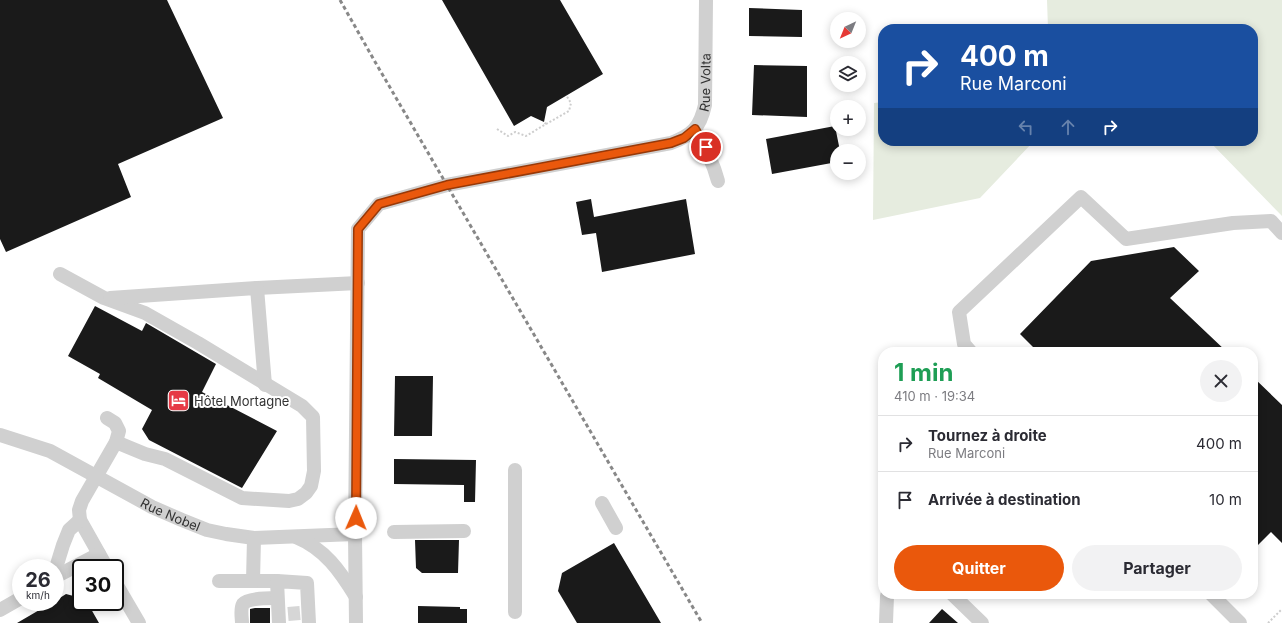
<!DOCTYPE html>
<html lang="fr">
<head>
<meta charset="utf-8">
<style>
  body { margin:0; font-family:Inter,sans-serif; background:#f2f2f3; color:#2b2b33; height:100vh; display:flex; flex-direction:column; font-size:15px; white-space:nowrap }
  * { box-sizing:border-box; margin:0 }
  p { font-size:13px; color:#7c7c81 }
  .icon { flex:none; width:22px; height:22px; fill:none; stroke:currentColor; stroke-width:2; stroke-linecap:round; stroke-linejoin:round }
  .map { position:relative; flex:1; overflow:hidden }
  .sheet { position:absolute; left:878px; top:347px; width:380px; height:252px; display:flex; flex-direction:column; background:#fff; border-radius:16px; box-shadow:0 2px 10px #0003 }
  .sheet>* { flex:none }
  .hud { position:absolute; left:878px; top:24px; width:380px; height:122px; border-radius:16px; box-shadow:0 2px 10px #0003; background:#1a4fa0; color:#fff; overflow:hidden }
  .needle { width:26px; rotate:223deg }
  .tools { position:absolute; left:830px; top:12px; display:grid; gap:8px }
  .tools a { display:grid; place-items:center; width:36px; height:36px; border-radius:50%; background:#fff; box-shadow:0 2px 10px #0003; font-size:20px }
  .speed { position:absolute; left:12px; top:559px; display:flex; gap:8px; font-size:20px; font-weight:700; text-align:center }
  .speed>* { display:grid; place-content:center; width:52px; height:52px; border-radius:50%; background:#fff; box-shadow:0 2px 10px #0003; line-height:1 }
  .speed small { font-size:10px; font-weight:400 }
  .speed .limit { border:2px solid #111; border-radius:6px; background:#fff; color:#111 }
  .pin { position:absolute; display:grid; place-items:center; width:34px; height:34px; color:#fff; margin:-17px; border:2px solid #fff; border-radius:50%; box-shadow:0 1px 4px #0007 }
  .me { position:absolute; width:44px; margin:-22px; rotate:1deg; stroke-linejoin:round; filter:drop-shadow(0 0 3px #0008) }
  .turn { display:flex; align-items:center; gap:14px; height:84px; padding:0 16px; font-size:18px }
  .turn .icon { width:52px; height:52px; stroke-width:2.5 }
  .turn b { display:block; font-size:28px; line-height:34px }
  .lanes { display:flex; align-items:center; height:38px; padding:0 16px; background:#0003; justify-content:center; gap:20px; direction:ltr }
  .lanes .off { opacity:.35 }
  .round { display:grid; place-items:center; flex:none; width:42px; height:42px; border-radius:21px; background:#f2f2f3 }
  .summary { display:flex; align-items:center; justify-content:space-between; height:68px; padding:0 16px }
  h1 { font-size:24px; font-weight:700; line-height:30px; color:#1e9e55 }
  .button { display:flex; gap:8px; margin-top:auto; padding:8px 16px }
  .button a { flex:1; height:46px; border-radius:24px; background:#ea580c; color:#fff; font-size:16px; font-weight:700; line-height:46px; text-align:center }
  .button a+a { background:#f2f2f3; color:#2b2b33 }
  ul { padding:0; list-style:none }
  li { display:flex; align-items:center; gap:12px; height:56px; padding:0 16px; border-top:1px solid #e1e1e2 }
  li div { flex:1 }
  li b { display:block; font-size:15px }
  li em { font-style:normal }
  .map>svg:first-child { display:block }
  .green { fill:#e6ecdf }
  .building { fill:#1a1a1a }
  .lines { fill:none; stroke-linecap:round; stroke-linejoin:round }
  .minor-tunnel { stroke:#d6d6d6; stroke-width:14; stroke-dasharray:14 7; stroke-linecap:butt }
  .path { stroke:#cdcdcd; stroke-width:2; stroke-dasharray:2 2; stroke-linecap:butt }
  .minor { stroke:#d0d0d0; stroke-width:14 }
  .rail { stroke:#888; stroke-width:3; stroke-dasharray:4 3; stroke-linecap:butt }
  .route-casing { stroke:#983908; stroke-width:10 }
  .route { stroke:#ea580c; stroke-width:7 }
  .labels { text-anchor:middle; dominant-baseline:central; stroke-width:4; stroke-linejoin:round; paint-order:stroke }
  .street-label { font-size:13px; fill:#333; stroke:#fff }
  .poi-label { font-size:13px; fill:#333; stroke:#fff; text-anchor:start }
</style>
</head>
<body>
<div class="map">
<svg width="1282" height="623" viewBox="0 0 1282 623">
  <rect width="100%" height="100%" fill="#fff"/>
  <path class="green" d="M 1047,0 L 1282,0 L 1282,216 L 1209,141 L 1253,141 L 1253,29 L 1048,29 Z
    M 883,102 L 883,141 L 1034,141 L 980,198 L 873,220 L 874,103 Z"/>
  <path class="building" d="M 0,0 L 167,0 L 223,118 L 118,164 L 131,197 L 6,252 L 0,239 Z
    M 442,0 L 560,0 L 603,74 L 547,107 L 544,122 L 531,116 L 514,126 Z
    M 749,8 L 802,10 L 802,37 L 749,36 Z
    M 754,65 L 807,66 L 807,117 L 752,115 Z
    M 835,126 L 840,151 L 837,151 L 837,162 L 772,174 L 766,139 Z
    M 591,199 L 594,217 L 686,199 L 695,254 L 602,272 L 596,233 L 582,235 L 576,202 Z
    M 1174,247 L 1199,271 L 1170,298 L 1227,352 L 1038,352 L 1020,334 L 1091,261 Z
    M 95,306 L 142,331 L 146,323 L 216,364 L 202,392 L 277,431 L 242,488 L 149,440 L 142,429 L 152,410 L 98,378 L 100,374 L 68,356 Z
    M 395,376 L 433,376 L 432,436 L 394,436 Z
    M 1253,377 L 1282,405 L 1282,543 L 1271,532 L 1253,550 Z
    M 394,459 L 476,460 L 475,502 L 464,502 L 464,485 L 394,484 Z
    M 415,540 L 459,540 L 458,573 L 422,573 L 416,568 Z
    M 614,543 L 661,623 L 577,623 L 558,591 L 562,573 Z
    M 66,594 L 81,598 L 81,602 L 87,602 L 99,623 L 17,623 L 53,602 L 55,602 L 55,601 Z
    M 418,606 L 460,607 L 460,609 L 467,609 L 467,623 L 418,623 Z
    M 255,608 L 270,608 L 270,623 L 250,623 L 250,609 Z
    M 942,609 L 958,623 L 929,623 Z"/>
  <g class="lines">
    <path class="minor-tunnel" d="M 288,614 L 300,613"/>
    <path class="path" d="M 546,124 L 569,111 L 571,103 L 566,95
      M 497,129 L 508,136 L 515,132 L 526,136 L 546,124 L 544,122
      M 1268,623 L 1282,609"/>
    <g class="minor">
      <path d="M 695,129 C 705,146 713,162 718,181"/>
      <path d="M 60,274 L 104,298 L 145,313 L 198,343 L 302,406 L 313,417 L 314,471 L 311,486 L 306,493 L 298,499 L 289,501 L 242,498 L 165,459 L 145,454 L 128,447 L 116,442"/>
      <path d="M 257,288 L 358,283"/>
      <path d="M 110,298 L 257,288 L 265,385"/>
      <path d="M 971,352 L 964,344 L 959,312 L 1081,197 L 1126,239 L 1233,223 L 1271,221 L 1282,233"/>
      <path id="s1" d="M 0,435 L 50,451 L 152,507 L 182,520 L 207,530 L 226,534 L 254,538 L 355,534"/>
      <path d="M 515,470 L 515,612"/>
      <path d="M 602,503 L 616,528"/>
      <path d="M 394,532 L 464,531"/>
      <path d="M 296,537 C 325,549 340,571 356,597"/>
      <path d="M 107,568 L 80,520 L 79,510 L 82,501 L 116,442 L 119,431 L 115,423 L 107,418"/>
      <path d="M 55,571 L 63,545 L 69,530 L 80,520"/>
      <path d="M 55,577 L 99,554"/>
      <path d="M 219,581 L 277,581"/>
      <path d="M 253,581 L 254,538"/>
      <path d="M 115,582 L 139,623"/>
      <path d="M 952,594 L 982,623"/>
      <path d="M 1211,594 L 1240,623"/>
      <path d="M 0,610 L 21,598"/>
      <path d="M 242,623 C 242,618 240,609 243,604 C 248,598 270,598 277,598"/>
      <path d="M 279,623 L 277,581 L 307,583 L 309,623"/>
      <path id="s2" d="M 356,623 L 355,534 L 358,229 L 379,204 L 447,185 L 671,143 C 692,135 700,128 705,105 L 706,0"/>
      <path d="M 886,623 L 887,596 L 889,594"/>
    </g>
    <path class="rail" d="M 340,0 L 374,60 L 702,623"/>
  </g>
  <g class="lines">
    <defs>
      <path id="route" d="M 356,518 L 358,229 L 379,204 L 447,185 L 671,143 L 684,138 L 695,129 L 706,147"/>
    </defs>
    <use href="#route" class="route-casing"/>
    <use href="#route" class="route"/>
  </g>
  <defs>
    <symbol id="hotel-square" viewBox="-11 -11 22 22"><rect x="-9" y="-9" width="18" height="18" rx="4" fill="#e63946" stroke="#fff"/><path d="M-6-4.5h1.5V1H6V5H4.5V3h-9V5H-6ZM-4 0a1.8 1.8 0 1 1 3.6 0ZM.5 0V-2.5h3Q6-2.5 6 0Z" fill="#fff"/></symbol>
  </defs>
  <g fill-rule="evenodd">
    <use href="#hotel-square" x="166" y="388" width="25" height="25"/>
  </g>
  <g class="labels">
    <g class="street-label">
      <text stroke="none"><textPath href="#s2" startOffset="802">Rue Volta</textPath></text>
      <text stroke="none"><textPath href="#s1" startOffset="189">Rue Nobel</textPath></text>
    </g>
    <g class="poi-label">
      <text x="194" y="401">Hôtel Mortagne</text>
    </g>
  </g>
</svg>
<div class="tools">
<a><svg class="needle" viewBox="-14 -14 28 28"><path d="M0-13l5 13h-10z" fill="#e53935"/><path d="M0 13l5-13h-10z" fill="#7c7c81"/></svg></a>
<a><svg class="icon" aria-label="layers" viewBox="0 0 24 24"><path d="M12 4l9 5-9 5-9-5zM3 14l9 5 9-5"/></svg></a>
<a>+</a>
<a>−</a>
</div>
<div class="speed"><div>26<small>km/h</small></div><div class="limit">30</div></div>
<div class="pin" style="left:706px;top:147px;background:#d93025"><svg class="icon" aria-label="arrive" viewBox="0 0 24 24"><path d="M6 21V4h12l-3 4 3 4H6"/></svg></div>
<svg class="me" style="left:356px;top:518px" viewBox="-20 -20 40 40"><circle r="19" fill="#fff"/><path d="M0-13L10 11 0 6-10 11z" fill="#ea580c"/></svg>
<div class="hud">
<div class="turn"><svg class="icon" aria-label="right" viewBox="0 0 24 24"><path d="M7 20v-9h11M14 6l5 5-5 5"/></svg><div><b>400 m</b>Rue Marconi</div></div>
<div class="lanes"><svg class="icon off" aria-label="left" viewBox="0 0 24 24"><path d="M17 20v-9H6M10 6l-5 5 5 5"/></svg><svg class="icon off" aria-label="ahead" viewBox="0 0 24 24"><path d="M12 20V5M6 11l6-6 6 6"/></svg><svg class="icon" aria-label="right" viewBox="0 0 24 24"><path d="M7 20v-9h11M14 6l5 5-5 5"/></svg></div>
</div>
<section class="sheet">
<div class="summary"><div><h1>1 min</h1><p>410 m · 19:34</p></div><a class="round"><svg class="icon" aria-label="close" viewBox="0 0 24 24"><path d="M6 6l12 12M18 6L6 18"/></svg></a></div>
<ul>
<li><svg class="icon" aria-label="right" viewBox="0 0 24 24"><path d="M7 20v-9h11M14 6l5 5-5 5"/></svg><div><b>Tournez à droite</b><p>Rue Marconi</p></div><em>400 m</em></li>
<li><svg class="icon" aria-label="arrive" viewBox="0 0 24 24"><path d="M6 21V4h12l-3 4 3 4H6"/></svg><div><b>Arrivée à destination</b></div><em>10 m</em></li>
</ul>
<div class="button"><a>Quitter</a><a>Partager</a></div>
</section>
</div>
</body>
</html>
